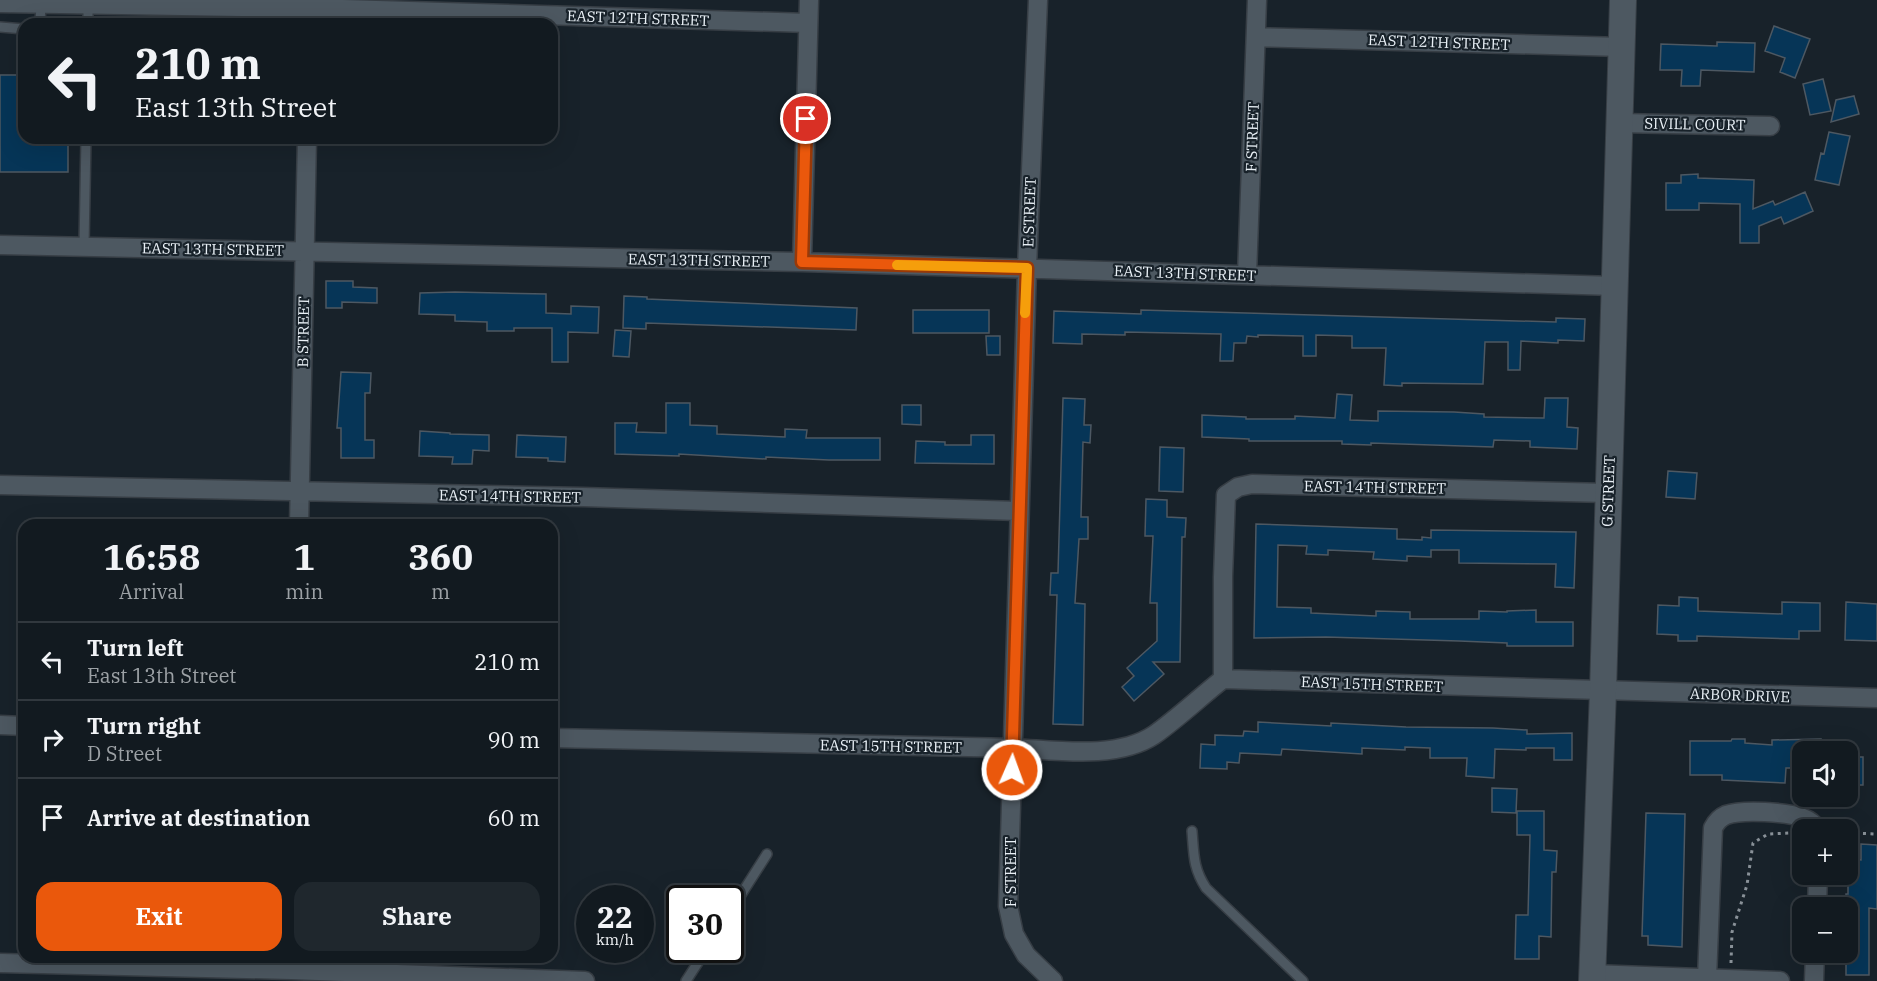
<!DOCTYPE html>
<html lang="en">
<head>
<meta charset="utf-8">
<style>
  body { margin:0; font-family:"IBM Plex Serif",serif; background:#1f272d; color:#f1f3f6; height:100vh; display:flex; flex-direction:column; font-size:22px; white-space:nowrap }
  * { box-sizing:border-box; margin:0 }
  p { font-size:20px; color:#9ca1a5 }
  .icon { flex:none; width:33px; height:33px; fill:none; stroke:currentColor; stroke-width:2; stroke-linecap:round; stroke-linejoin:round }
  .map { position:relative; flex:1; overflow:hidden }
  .sheet { position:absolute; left:18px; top:519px; width:540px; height:444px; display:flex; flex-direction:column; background:#121a20; border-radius:18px; box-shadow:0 6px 24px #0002,0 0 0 2px #31383e }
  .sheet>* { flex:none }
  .hud { position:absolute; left:18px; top:18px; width:540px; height:126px; border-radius:18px; box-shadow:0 6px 24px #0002,0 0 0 2px #31383e; background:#121a20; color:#f1f3f6; overflow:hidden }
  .fabs { position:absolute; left:1792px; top:741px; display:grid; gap:12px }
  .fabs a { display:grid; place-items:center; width:66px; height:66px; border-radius:12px; background:#121a20; box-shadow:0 6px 24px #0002,0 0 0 2px #31383e; font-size:30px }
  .speed { position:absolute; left:576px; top:885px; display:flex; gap:12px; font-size:30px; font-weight:700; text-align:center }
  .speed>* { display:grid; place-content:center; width:78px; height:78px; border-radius:50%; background:#121a20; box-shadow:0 6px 24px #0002,0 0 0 2px #31383e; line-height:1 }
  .speed small { font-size:15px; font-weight:400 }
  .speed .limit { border:3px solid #111; border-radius:9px; background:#fff; color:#111 }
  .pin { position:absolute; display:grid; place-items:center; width:51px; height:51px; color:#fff; margin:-26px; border:3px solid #fff; border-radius:50%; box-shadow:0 2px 6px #0007 }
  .me { position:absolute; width:66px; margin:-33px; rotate:2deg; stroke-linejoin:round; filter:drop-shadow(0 0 4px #0008) }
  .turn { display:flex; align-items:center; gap:21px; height:126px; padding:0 18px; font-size:27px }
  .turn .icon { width:78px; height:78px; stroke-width:2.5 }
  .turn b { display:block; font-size:42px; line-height:51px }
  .eta { display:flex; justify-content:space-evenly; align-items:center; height:102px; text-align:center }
  .eta b { font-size:36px; font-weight:700; line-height:42px }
  .cta { display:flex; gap:12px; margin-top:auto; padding:12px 18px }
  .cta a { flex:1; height:69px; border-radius:18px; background:#ea580c; color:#fff; font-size:24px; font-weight:700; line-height:69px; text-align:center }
  .cta a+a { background:#1f272d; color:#f1f3f6 }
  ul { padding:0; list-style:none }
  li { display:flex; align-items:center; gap:18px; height:78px; padding:0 18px; border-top:2px solid #31383e }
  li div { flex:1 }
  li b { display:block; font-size:22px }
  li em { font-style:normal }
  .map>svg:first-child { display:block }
  .building { fill:#063557; stroke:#4d5862; stroke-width:1.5 }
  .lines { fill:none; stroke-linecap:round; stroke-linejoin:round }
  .service-casing { stroke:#373e45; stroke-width:12 }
  .minor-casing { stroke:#373e45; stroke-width:21 }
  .secondary-casing { stroke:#373e45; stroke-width:28 }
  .path { stroke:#899198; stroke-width:3; stroke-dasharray:3 4.5; stroke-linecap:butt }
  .service { stroke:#4d5861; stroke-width:9 }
  .minor { stroke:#4d5861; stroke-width:18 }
  .secondary { stroke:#4d5861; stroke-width:26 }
  .route-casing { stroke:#983908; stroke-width:15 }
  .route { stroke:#ea580c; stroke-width:10 }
  .slow { stroke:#f59e0b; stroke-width:10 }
  .labels { text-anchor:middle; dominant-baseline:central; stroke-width:4.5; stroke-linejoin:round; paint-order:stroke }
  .street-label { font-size:15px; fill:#eaf1f7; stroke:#18222a }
</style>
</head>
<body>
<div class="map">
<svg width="1877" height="981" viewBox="0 0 1877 981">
  <rect width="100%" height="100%" fill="#18222a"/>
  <path class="building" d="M 1774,26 L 1810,39 L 1795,78 L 1780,72 L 1785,58 L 1765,51 Z
    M 1717,42 L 1755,43 L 1754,72 L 1701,70 L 1700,86 L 1681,86 L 1682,70 L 1660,70 L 1661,44 L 1717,46 Z
    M 0,75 L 24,75 L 24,138 L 68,138 L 68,172 L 0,172 Z
    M 1823,79 L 1831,111 L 1810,115 L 1803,84 Z
    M 1854,96 L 1859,114 L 1831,122 L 1836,100 Z
    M 1829,132 L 1850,136 L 1839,185 L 1815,180 L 1821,153 L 1824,154 Z
    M 1698,174 L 1698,178 L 1754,180 L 1753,209 L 1773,201 L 1775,205 L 1805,192 L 1813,211 L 1784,224 L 1781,217 L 1759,226 L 1759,243 L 1740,243 L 1740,204 L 1699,203 L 1699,210 L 1666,210 L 1666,183 L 1681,183 L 1681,175 Z
    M 326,281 L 353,281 L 353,287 L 377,288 L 377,303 L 342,302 L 342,308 L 326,308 Z
    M 455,292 L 546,294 L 546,313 L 571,314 L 571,306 L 599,307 L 598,333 L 568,332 L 568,362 L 552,362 L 552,328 L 514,328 L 514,331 L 487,331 L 487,322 L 455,321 L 455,315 L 419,314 L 420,293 Z
    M 624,296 L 647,297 L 647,299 L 857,308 L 856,330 L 646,323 L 646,329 L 623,328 Z
    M 913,310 L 989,310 L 989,333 L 913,333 Z
    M 1141,310 L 1556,322 L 1556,318 L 1585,319 L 1584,341 L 1558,340 L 1558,343 L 1521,341 L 1520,370 L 1508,370 L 1508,342 L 1485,342 L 1483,384 L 1402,383 L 1402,386 L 1384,385 L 1386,348 L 1352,348 L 1352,336 L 1316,335 L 1316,356 L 1303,356 L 1303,336 L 1258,335 L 1258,337 L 1247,336 L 1246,343 L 1234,343 L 1233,361 L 1220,361 L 1221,334 L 1125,332 L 1125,335 L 1082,334 L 1082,344 L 1053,343 L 1054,311 L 1141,314 Z
    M 615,330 L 631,331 L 629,357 L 613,356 Z
    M 986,336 L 1000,336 L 1000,355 L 987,355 Z
    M 341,372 L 371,373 L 370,393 L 365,393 L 365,440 L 374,440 L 374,458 L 341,458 L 341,428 L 337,428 Z
    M 1337,394 L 1352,395 L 1350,420 L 1378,421 L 1378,411 L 1454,412 L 1484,414 L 1484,417 L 1544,418 L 1545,398 L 1568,398 L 1567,427 L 1578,428 L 1577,449 L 1530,447 L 1530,441 L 1494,440 L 1493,447 L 1371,443 L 1371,445 L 1342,444 L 1342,441 L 1249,441 L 1249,439 L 1202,437 L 1202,415 L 1246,417 L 1246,419 L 1295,419 L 1295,416 L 1335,418 Z
    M 1063,398 L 1085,399 L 1084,425 L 1091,425 L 1090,443 L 1083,442 L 1081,517 L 1088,517 L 1088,539 L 1079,539 L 1075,603 L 1085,604 L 1083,725 L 1053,724 L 1057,595 L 1050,595 L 1051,573 L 1058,573 Z
    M 666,403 L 690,403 L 690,425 L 717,426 L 717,434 L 785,437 L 785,429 L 807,430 L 806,438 L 880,438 L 880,460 L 829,460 L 766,457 L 766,459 L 679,454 L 679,456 L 615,454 L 615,423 L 637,423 L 636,432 L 666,433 Z
    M 902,405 L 921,405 L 921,425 L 902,424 Z
    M 420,431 L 450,433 L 450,434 L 489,435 L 489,451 L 473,450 L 472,464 L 452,464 L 453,457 L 419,456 Z
    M 517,435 L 566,437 L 565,462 L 548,461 L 548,458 L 516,457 Z
    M 971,435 L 994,435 L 994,464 L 915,463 L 916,441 L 945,442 L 945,445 L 971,445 Z
    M 1160,447 L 1184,448 L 1183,492 L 1159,491 Z
    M 1668,471 L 1697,473 L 1695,499 L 1666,497 Z
    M 1146,499 L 1167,500 L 1167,517 L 1186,518 L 1185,537 L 1182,537 L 1180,662 L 1153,662 L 1164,674 L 1134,701 L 1122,687 L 1134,676 L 1127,668 L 1157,641 L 1157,603 L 1150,603 L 1153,536 L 1145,536 Z
    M 1256,524 L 1397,529 L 1397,539 L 1422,540 L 1422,537 L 1431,538 L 1431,530 L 1576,532 L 1574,588 L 1555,587 L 1556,564 L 1459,563 L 1459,550 L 1431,550 L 1431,557 L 1407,556 L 1407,561 L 1373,559 L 1374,552 L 1328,550 L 1328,555 L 1306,554 L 1307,546 L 1278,545 L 1277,607 L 1311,608 L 1311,613 L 1376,616 L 1376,611 L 1410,612 L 1410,619 L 1479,619 L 1479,611 L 1507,612 L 1507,611 L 1536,610 L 1536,622 L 1573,622 L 1573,646 L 1507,646 L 1507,643 L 1459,641 L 1326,637 L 1254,638 Z
    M 1679,597 L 1698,598 L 1698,611 L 1782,614 L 1782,602 L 1820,603 L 1820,631 L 1799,631 L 1799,639 L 1697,636 L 1697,641 L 1678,641 L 1678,635 L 1657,634 L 1658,605 L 1679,606 Z
    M 1846,602 L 1877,604 L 1877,641 L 1845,640 Z
    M 1258,722 L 1331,726 L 1331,723 L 1406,727 L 1493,728 L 1527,730 L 1527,734 L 1572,733 L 1572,760 L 1554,760 L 1554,748 L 1526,748 L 1526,750 L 1495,749 L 1494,778 L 1466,776 L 1467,758 L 1430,758 L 1430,748 L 1405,747 L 1405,750 L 1362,748 L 1362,754 L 1282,749 L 1281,755 L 1240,753 L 1239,763 L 1227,762 L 1227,769 L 1200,768 L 1201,744 L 1215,745 L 1215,735 L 1243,736 L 1244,731 L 1258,732 Z
    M 1732,739 L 1745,739 L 1745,743 L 1772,745 L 1772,740 L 1821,739 L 1821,752 L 1803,752 L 1803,768 L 1786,768 L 1785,783 L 1722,780 L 1722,775 L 1690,775 L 1690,741 L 1731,741 Z
    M 1848,757 L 1863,757 L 1863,785 L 1848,785 Z
    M 1492,788 L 1517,789 L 1516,813 L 1492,812 Z
    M 1517,811 L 1544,811 L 1544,850 L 1557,851 L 1556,872 L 1552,872 L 1551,937 L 1539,936 L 1539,959 L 1515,959 L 1516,915 L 1528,915 L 1530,835 L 1517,835 Z
    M 1646,813 L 1685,814 L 1682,947 L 1648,945 L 1648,936 L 1642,936 Z
    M 1861,844 L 1877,845 L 1877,909 L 1869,908 L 1869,975 L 1846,975 L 1846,952 L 1848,952 L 1848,908 L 1846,908 L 1846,894 L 1848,894 L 1848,859 L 1861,860 Z"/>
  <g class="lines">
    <defs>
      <path id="service" d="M 40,24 L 41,4
        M 88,24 L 88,4
        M 0,27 L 24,29
        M 84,246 L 86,138
        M 1192,831 C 1194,855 1193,868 1206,888 L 1303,981
        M 730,912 L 767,854
        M 686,981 L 706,950"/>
      <path id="minor" d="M 1038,0 L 1027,268 L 1008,906 L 1014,934 L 1026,955 L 1053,981
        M 0,3 L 310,8 L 808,23
        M 310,24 L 310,0
        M 1256,37 L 1622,47
        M 1619,123 L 1770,126
        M 0,245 L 802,262 L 1614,286
        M 802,262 L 809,0
        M 1247,275 L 1257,0
        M 0,485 L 583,497 L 1019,511
        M 299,525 L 307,138
        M 1223,679 L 1223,577 L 1226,495 L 1238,487 L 1252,484 L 1607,493
        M 0,725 L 24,726
        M 552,738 L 1013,748 C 1056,750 1116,760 1154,735 C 1178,718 1200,697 1223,679 L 1877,698
        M 1817,908 L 1818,874
        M 0,963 L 291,970 L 585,981
        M 1592,974 L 1780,981
        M 1707,978 L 1713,828 C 1716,822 1719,818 1726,815 C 1743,809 1787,812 1803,818 C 1809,820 1815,825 1818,830
        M 1814,981 L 1815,952"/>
      <path id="secondary" d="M 1592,981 L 1603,691 L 1623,0"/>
    </defs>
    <use href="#service" class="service-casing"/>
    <use href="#minor" class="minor-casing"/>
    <use href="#secondary" class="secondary-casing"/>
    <path class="path" d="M 1848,833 L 1877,834
      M 1731,963 L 1732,932 L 1747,885 L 1753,843 L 1768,834 L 1789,833"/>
    <use href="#service" class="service"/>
    <use href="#minor" class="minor"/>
    <use href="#secondary" class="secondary"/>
  </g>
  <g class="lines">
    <defs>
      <path id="route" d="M 806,119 L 802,262 L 1027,268 L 1012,770"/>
    </defs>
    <use href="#route" class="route-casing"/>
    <use href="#route" class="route"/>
    <path class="slow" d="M 897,265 L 1027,268 L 1025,313"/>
  </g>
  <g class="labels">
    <g class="street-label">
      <text transform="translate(638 18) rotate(2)">EAST 12TH STREET</text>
      <text transform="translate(1439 42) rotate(2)">EAST 12TH STREET</text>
      <text transform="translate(1695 124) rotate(1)">SIVILL COURT</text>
      <text transform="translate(1252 137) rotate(-88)">F STREET</text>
      <text transform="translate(1029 212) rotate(-88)">E STREET</text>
      <text transform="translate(213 249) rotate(1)">EAST 13TH STREET</text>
      <text transform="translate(699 260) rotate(1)">EAST 13TH STREET</text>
      <text transform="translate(1185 273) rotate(2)">EAST 13TH STREET</text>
      <text transform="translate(303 332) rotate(-89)">B STREET</text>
      <text transform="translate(1375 487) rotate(1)">EAST 14TH STREET</text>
      <text transform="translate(1608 491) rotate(-88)">G STREET</text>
      <text transform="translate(510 496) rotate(1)">EAST 14TH STREET</text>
      <text transform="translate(1372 684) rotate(2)">EAST 15TH STREET</text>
      <text transform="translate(1740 695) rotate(2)">ARBOR DRIVE</text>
      <text transform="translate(891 746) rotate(1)">EAST 15TH STREET</text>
      <text transform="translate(1010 872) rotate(-90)">F STREET</text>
    </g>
  </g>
</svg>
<div class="fabs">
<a><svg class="icon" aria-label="sound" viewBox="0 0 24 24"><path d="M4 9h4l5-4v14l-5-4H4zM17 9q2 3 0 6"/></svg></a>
<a>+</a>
<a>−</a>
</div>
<div class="speed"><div>22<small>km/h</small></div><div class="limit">30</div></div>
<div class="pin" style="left:806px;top:119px;background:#d93025"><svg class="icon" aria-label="arrive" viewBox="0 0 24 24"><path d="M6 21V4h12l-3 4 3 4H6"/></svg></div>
<svg class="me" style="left:1012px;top:770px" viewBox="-20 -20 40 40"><circle r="17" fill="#ea580c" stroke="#fff" stroke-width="3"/><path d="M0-11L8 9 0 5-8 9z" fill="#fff"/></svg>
<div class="hud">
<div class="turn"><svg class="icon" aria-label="left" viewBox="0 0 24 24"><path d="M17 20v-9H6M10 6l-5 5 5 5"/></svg><div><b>210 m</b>East 13th Street</div></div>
</div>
<section class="sheet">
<div class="eta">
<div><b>16:58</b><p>Arrival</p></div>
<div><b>1</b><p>min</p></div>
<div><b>360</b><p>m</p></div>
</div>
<ul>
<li><svg class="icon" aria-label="left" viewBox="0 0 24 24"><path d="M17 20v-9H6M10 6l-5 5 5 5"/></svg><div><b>Turn left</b><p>East 13th Street</p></div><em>210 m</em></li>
<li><svg class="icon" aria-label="right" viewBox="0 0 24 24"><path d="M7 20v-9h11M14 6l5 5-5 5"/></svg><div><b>Turn right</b><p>D Street</p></div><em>90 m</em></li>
<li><svg class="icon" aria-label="arrive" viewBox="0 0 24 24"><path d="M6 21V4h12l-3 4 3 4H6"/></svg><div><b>Arrive at destination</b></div><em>60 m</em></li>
</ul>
<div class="cta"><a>Exit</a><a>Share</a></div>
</section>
</div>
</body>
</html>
